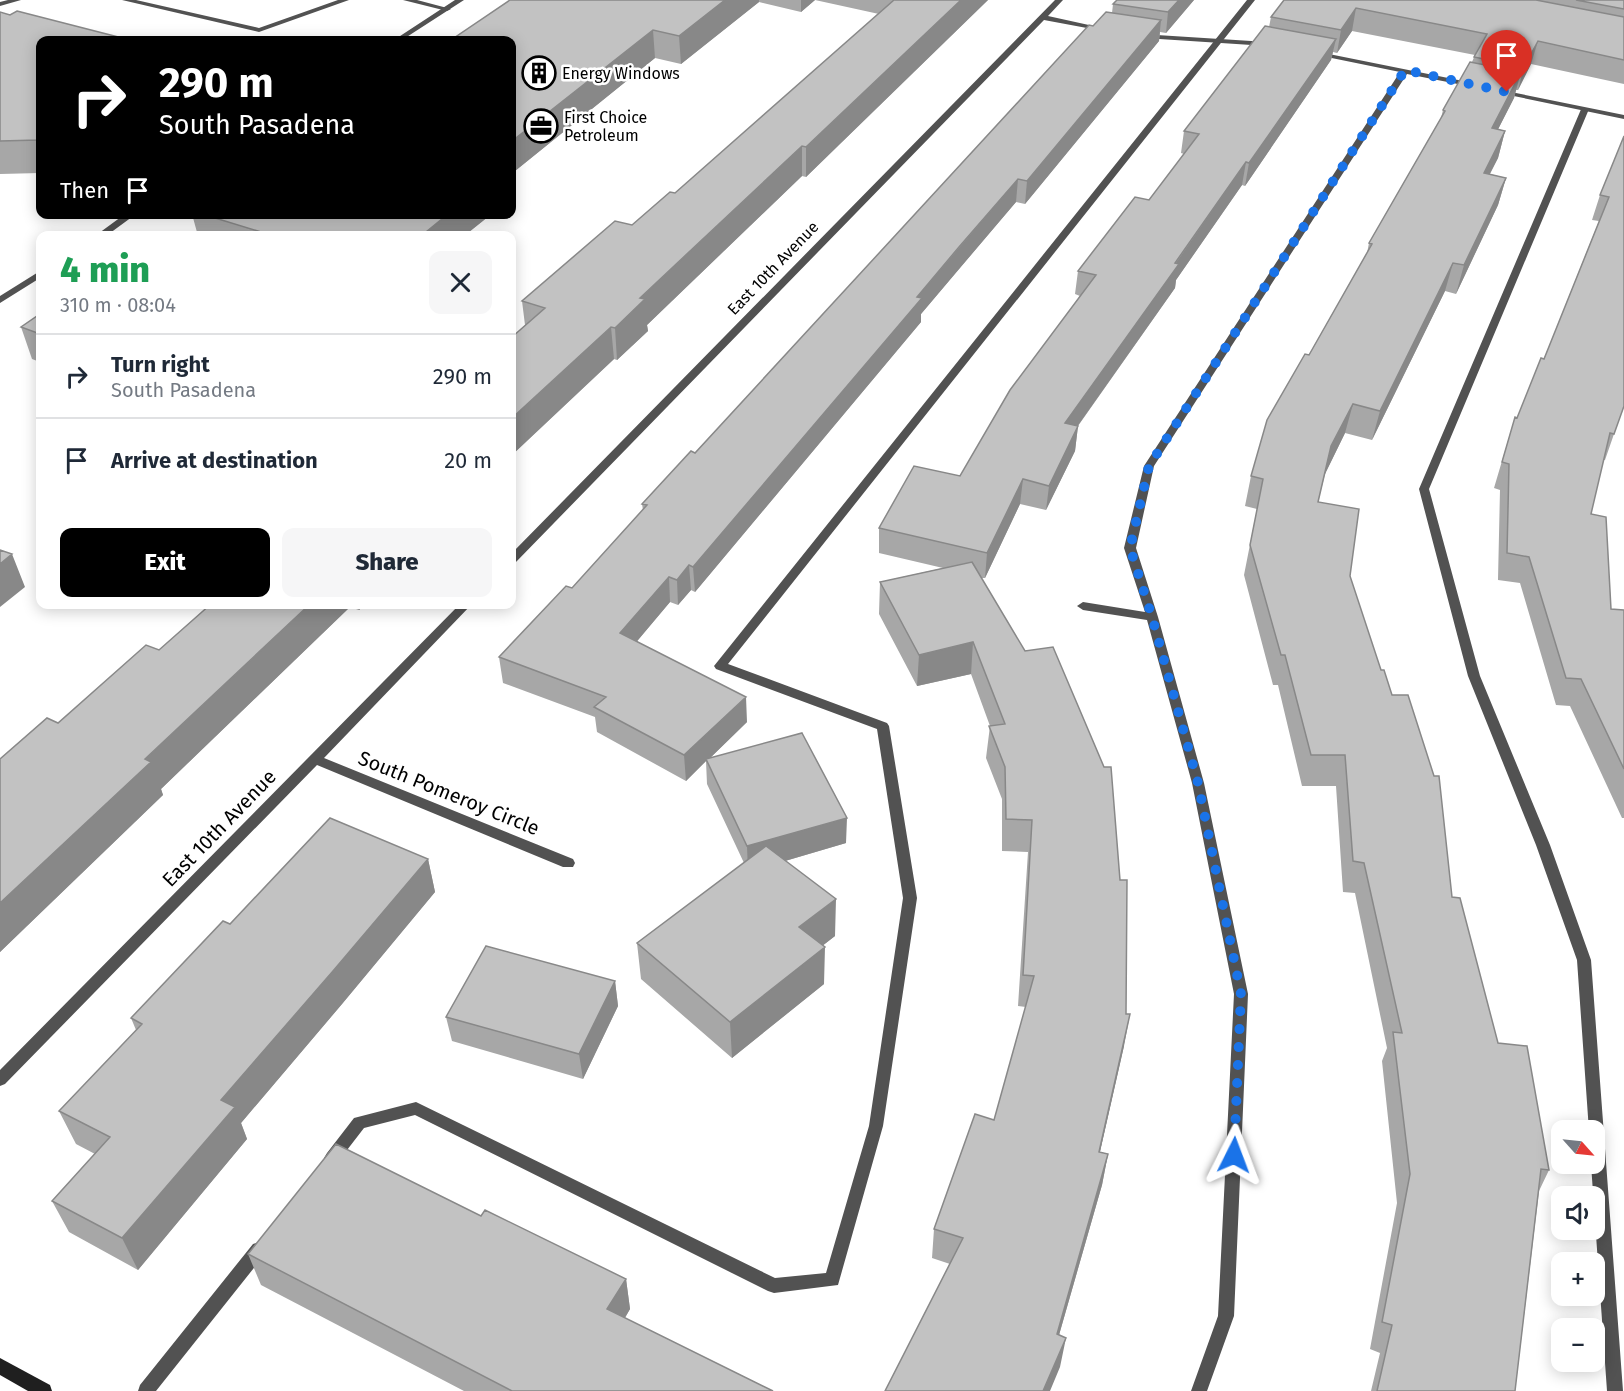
<!DOCTYPE html>
<html lang="en">
<head>
<meta charset="utf-8">
<style>
  body { margin:0; font-family:"Fira Sans",sans-serif; background:#f6f6f7; color:#1f2937; height:100vh; display:flex; flex-direction:column; font-size:22px; white-space:nowrap }
  * { box-sizing:border-box; margin:0 }
  p { font-size:20px; color:#747a83 }
  .icon { flex:none; width:33px; height:33px; fill:none; stroke:currentColor; stroke-width:2; stroke-linecap:round; stroke-linejoin:round }
  .map { position:relative; flex:1; overflow:hidden }
  .panel { position:absolute; left:36px; top:231px; width:480px; height:378px; display:flex; flex-direction:column; background:#fff; border-radius:12px; box-shadow:0 3px 15px #0003 }
  .panel>* { flex:none }
  .guide { position:absolute; left:36px; top:36px; width:480px; height:183px; border-radius:12px; box-shadow:0 3px 15px #0003; background:#000; color:#fff; overflow:hidden }
  .needle { width:39px; rotate:117deg }
  .tools { position:absolute; left:1551px; top:1120px; display:grid; gap:12px }
  .tools a { display:grid; place-items:center; width:54px; height:54px; border-radius:12px; background:#fff; box-shadow:0 3px 15px #0003; font-size:30px }
  .pin { position:absolute; display:grid; place-items:center; width:51px; height:51px; color:#fff; margin:-62px -26px; border-radius:50% 50% 50% 0; rotate:-45deg; box-shadow:0 0 6px #0007 }
  .pin .icon { rotate:45deg }
  .me { position:absolute; width:66px; margin:-33px; rotate:3deg; stroke-linejoin:round; filter:drop-shadow(0 0 4px #0008) }
  .turn { display:flex; align-items:center; gap:21px; height:126px; padding:0 24px; font-size:27px }
  .turn .icon { width:78px; height:78px; stroke-width:2.5 }
  .turn b { display:block; font-size:42px; line-height:51px }
  .then { display:flex; align-items:center; height:57px; padding:0 24px; background:#0003; gap:12px; font-size:22px }
  .round { display:grid; place-items:center; flex:none; width:63px; height:63px; border-radius:12px; background:#f6f6f7 }
  .head { display:flex; align-items:center; justify-content:space-between; height:102px; padding:0 24px }
  h1 { font-size:36px; font-weight:800; line-height:45px; color:#1e9e55 }
  .action { display:flex; gap:12px; margin-top:auto; padding:12px 24px }
  .action a { flex:1; height:69px; border-radius:12px; background:#000; color:#fff; font-size:24px; font-weight:800; line-height:69px; text-align:center }
  .action a+a { background:#f6f6f7; color:#1f2937 }
  ul { padding:0; list-style:none }
  li { display:flex; align-items:center; gap:18px; height:84px; padding:0 24px; border-top:2px solid #e0e1e3 }
  li div { flex:1 }
  li b { display:block; font-size:22px }
  li em { font-style:normal }
  .map>svg:first-child { display:block }
  .lines { fill:none; stroke-linecap:round; stroke-linejoin:round }
  .lane { fill:#525252; fill-rule:evenodd }
  .street { fill:#525252; fill-rule:evenodd }
  .secondary { fill:#1f1f1f; fill-rule:evenodd }
  .wall { fill:#a7a7a7 }
  .shaded-wall { fill:#888 }
  .building { fill:#c2c2c2; stroke:#888; stroke-width:1.5 }
  .route { stroke:#1a73e8; stroke-width:10; stroke-dasharray:0 18 }
  .labels { text-anchor:middle; dominant-baseline:central; stroke-width:5; stroke-linejoin:round; paint-order:stroke }
  .far-poi-label { font-size:16px; fill:#000; stroke:#fff; text-anchor:start }
  .far-street-label { font-size:16px; fill:#000; stroke:#fff }
  .street-label { font-size:20px; fill:#000; stroke:#fff }
</style>
</head>
<body>
<div class="map">
<svg width="1624" height="1391" viewBox="0 0 1624 1391">
  <rect width="100%" height="100%" fill="#fff"/>
  <g class="lines">
    <path class="lane" d="M 8,0 L 21,0 L 0,6 L 0,2 Z
      M 122,0 L 136,0 L 259,28 L 338,0 L 349,0 L 259,32 Z
      M 403,0 L 417,0 L 451,9 L 447,11 Z
      M 1247,0 L 1255,0 L 728,664 L 887,723 L 889,726 L 917,898 L 883,1126 L 838,1285 L 774,1293 L 768,1291 L 415,1115 L 364,1128 L 337,1163 L 332,1165 L 327,1163 L 324,1158 L 327,1153 L 354,1118 L 416,1102 L 775,1278 L 826,1273 L 869,1126 L 903,898 L 877,729 L 716,669 L 714,666 Z
      M 1582,107 L 1589,109 L 1429,489 L 1480,676 L 1550,845 L 1591,960 L 1623,1391 L 1607,1391 L 1591,1164 L 1594,1164 L 1594,1131 L 1589,1131 L 1577,960 L 1536,845 L 1468,676 L 1419,489 Z
      M 259,1242 L 265,1244 L 267,1249 L 265,1254 L 156,1391 L 138,1391 L 140,1385 L 253,1244 Z"/>
    <path class="street" d="M 455,0 L 464,0 L 402,40 L 394,40 Z
      M 1055,0 L 1063,0 L 1048,16 L 1107,29 L 1103,31 L 1044,20 L 516,562 L 512,562 L 512,553 Z
      M 1141,34 L 1267,42 L 1271,44 L 1267,46 L 1144,38 L 1141,38 Z
      M 1314,51 L 1473,83 L 1477,85 L 1473,87 L 1407,74 L 1154,466 L 1136,548 L 1158,617 L 1204,783 L 1248,994 L 1234,1316 L 1207,1391 L 1191,1391 L 1218,1316 L 1234,994 L 1192,783 L 1147,620 L 1083,610 L 1077,606 L 1083,602 L 1145,612 L 1124,548 L 1144,466 L 1400,72 L 1317,55 L 1314,55 Z
      M 1496,89 L 1624,115 L 1624,119 L 1499,93 L 1496,93 Z
      M 125,214 L 136,214 L 106,236 L 95,236 Z
      M 40,271 L 40,278 L 0,303 L 0,296 Z
      M 460,604 L 472,604 L 324,758 L 573,859 L 575,863 L 573,867 L 563,867 L 317,765 L 5,1084 L 0,1086 L 0,1070 Z"/>
    <path class="secondary" d="M 0,1358 L 50,1385 L 52,1391 L 28,1391 L 0,1375 Z"/>
  </g>
  <path class="wall" d="M 510,0 L 815,0 L 801,12 L 759,2 L 681,64 L 655,58 L 515,171 L 516,178 L 512,181 Z
    M 815,0 L 988,0 L 806,177 L 802,176 L 647,325 L 648,331 L 617,360 L 614,359 L 512,455 L 512,337 L 525,325 L 522,301 L 632,225 L 675,193 L 879,14 Z
    M 1194,0 L 1166,33 L 1160,32 L 1159,41 L 1025,204 L 1016,202 L 958,270 L 921,314 L 921,322 L 695,592 L 691,590 L 678,605 L 670,602 L 637,641 L 747,722 L 710,758 L 846,843 L 785,861 L 835,936 L 822,946 L 824,984 L 732,1058 L 641,979 L 637,943 L 744,863 L 707,784 L 706,761 L 686,781 L 597,732 L 595,717 L 503,683 L 499,657 L 572,588 L 643,510 L 642,504 L 695,453 L 1093,26 L 1112,13 L 1113,4 Z
    M 1284,0 L 1624,0 L 1624,84 L 1531,64 L 1518,90 L 1516,90 L 1514,98 L 1498,129 L 1505,131 L 1498,158 L 1490,174 L 1506,178 L 1498,205 L 1456,294 L 1445,291 L 1372,440 L 1345,433 L 1325,474 L 1318,502 L 1350,576 L 1498,1043 L 1549,1170 L 1539,1191 L 1515,1391 L 1371,1391 L 1380,1353 L 1370,1349 L 1397,1203 L 1382,1061 L 1387,1048 L 1355,893 L 1343,892 L 1336,786 L 1302,786 L 1278,685 L 1273,685 L 1244,575 L 1257,509 L 1245,506 L 1251,476 L 1309,355 L 1367,253 L 1369,243 L 1441,118 L 1443,110 L 1472,62 L 1475,55 L 1352,31 L 1337,53 L 1333,52 L 1331,60 L 1245,186 L 1242,185 L 1176,280 L 1175,288 L 1078,426 L 1075,451 L 1046,510 L 1020,504 L 985,578 L 981,578 L 1124,1046 L 1100,1152 L 1108,1154 L 1102,1185 L 1059,1335 L 1060,1367 L 950,1264 L 932,1258 L 934,1229 L 994,1120 L 1026,1007 L 1018,1006 L 1028,852 L 1002,851 L 1002,799 L 986,758 L 990,726 L 971,674 L 917,686 L 879,614 L 880,582 L 943,568 L 879,553 L 879,528 L 960,476 L 1080,296 L 1075,294 L 1078,271 L 1149,200 L 1184,154 L 1181,153 L 1184,131 L 1269,27 L 1271,17 Z
    M 0,12 L 40,40 L 40,173 L 0,174 Z
    M 1624,136 L 1614,434 L 1605,460 L 1603,460 L 1591,514 L 1611,609 L 1624,610 L 1624,818 L 1622,818 L 1570,706 L 1556,705 L 1520,583 L 1498,580 L 1500,490 L 1494,488 L 1515,417 L 1517,418 L 1544,359 L 1599,221 L 1592,220 L 1600,195 Z
    M 192,214 L 489,214 L 489,216 L 464,236 L 198,236 Z
    M 40,314 L 40,362 L 32,359 L 21,327 Z
    M 211,604 L 365,604 L 359,610 L 350,607 L 161,789 L 163,795 L 0,952 L 0,759 L 58,723 L 159,650 Z
    M 428,859 L 435,892 L 342,1004 L 241,1123 L 247,1139 L 138,1270 L 69,1232 L 52,1201 L 95,1154 L 76,1144 L 59,1111 L 136,1030 L 131,1018 L 230,924 Z
    M 615,981 L 618,1006 L 583,1079 L 452,1041 L 446,1017 Z
    M 481,1216 L 626,1279 L 630,1309 L 625,1318 L 773,1391 L 464,1391 L 261,1285 L 248,1254 Z"/>
  <path class="shaded-wall" d="M 725,0 L 759,0 L 759,2 L 681,64 L 679,36 Z
    M 801,0 L 815,0 L 801,12 Z
    M 961,0 L 988,0 L 806,177 L 806,147 Z
    M 1179,0 L 1194,0 L 1166,33 L 1168,12 Z
    M 1356,8 L 1352,31 L 1337,53 L 1341,30 Z
    M 1161,20 L 1159,41 L 1025,204 L 1027,181 Z
    M 653,30 L 655,58 L 515,171 L 516,178 L 512,181 L 512,141 Z
    M 1336,39 L 1331,60 L 1245,186 L 1249,163 Z
    M 1538,41 L 1531,64 L 1518,90 L 1524,67 Z
    M 1521,72 L 1514,98 L 1485,155 L 1492,128 Z
    M 1505,131 L 1498,158 L 1476,200 L 1484,173 Z
    M 40,136 L 40,148 L 38,140 Z
    M 802,146 L 802,176 L 647,325 L 648,331 L 617,360 L 615,328 L 640,298 Z
    M 1246,162 L 1242,185 L 1176,280 L 1175,288 L 1062,448 L 1065,423 Z
    M 1506,178 L 1498,205 L 1456,294 L 1464,265 Z
    M 1018,179 L 1016,202 L 921,314 L 921,322 L 695,592 L 693,567 L 917,297 Z
    M 448,214 L 489,214 L 489,216 L 464,236 L 421,236 Z
    M 1453,263 L 1445,291 L 1372,440 L 1380,411 Z
    M 611,327 L 614,359 L 512,455 L 512,418 Z
    M 1353,404 L 1345,433 L 1324,476 L 1331,446 Z
    M 1078,426 L 1075,451 L 1046,510 L 1049,486 Z
    M 1023,479 L 1020,504 L 985,578 L 987,553 Z
    M 12,554 L 25,587 L 0,607 L 0,564 Z
    M 689,565 L 691,590 L 678,605 L 677,580 Z
    M 669,577 L 670,602 L 623,658 L 620,633 Z
    M 310,604 L 350,604 L 350,607 L 161,789 L 163,795 L 0,952 L 0,903 L 145,759 Z
    M 358,604 L 365,604 L 359,610 Z
    M 973,642 L 971,674 L 917,686 L 919,655 Z
    M 746,697 L 747,722 L 707,761 L 706,759 L 706,761 L 686,781 L 684,755 Z
    M 847,818 L 846,843 L 748,872 L 747,846 Z
    M 428,859 L 435,892 L 342,1004 L 241,1123 L 247,1139 L 138,1270 L 122,1238 L 221,1100 Z
    M 836,899 L 835,936 L 799,964 L 799,927 Z
    M 825,947 L 824,984 L 732,1058 L 730,1022 Z
    M 615,981 L 618,1006 L 583,1079 L 579,1054 Z
    M 1130,1014 L 1124,1046 L 1093,1182 L 1099,1152 Z
    M 1108,1154 L 1102,1185 L 1051,1363 L 1057,1334 Z
    M 626,1279 L 630,1309 L 612,1339 L 607,1309 Z
    M 1066,1338 L 1060,1367 L 1050,1391 L 1043,1391 Z"/>
  <path class="building" d="M 510,0 L 725,0 L 679,36 L 653,30 L 512,141 L 512,40 L 451,40 Z
    M 894,0 L 961,0 L 806,147 L 802,146 L 640,298 L 645,299 L 615,328 L 611,327 L 512,418 L 512,337 L 545,308 L 522,301 L 615,221 L 632,225 L 670,192 L 675,193 Z
    M 1117,0 L 1179,0 L 1168,12 L 1113,4 Z
    M 1284,0 L 1536,0 L 1624,17 L 1624,60 L 1538,41 L 1524,67 L 1474,57 L 1487,34 L 1356,8 L 1341,30 L 1271,17 Z
    M 1576,0 L 1624,0 L 1624,9 Z
    M 17,11 L 130,40 L 40,40 L 40,136 L 38,140 L 0,141 L 0,12 L 10,15 Z
    M 1106,12 L 1161,20 L 1027,181 L 1018,179 L 959,247 L 917,297 L 922,298 L 693,567 L 689,565 L 677,580 L 669,577 L 620,633 L 746,697 L 684,755 L 594,707 L 606,697 L 499,657 L 566,586 L 572,588 L 647,505 L 642,504 L 691,451 L 695,453 L 1089,25 L 1093,26 Z
    M 1265,26 L 1336,39 L 1249,163 L 1246,162 L 1175,263 L 1179,264 L 1065,423 L 1078,426 L 1049,486 L 1023,479 L 987,553 L 879,528 L 914,466 L 960,476 L 1010,390 L 1096,275 L 1078,271 L 1135,197 L 1149,200 L 1199,134 L 1184,131 Z
    M 1470,62 L 1521,72 L 1492,128 L 1505,131 L 1484,173 L 1506,178 L 1464,265 L 1453,263 L 1380,411 L 1353,404 L 1331,446 L 1318,502 L 1359,509 L 1350,576 L 1381,670 L 1384,670 L 1392,695 L 1408,695 L 1434,776 L 1439,776 L 1452,897 L 1460,898 L 1498,1043 L 1527,1046 L 1549,1170 L 1541,1169 L 1515,1391 L 1377,1391 L 1392,1325 L 1382,1322 L 1410,1174 L 1393,1032 L 1402,1033 L 1364,863 L 1353,861 L 1345,755 L 1311,755 L 1285,655 L 1281,655 L 1250,545 L 1263,479 L 1251,476 L 1267,420 L 1305,354 L 1309,355 L 1372,244 L 1369,243 L 1445,111 L 1443,110 Z
    M 1624,136 L 1624,406 L 1614,434 L 1610,433 L 1591,514 L 1606,517 L 1611,609 L 1624,610 L 1624,769 L 1581,679 L 1566,678 L 1529,557 L 1507,553 L 1509,464 L 1502,462 L 1515,417 L 1517,418 L 1541,358 L 1544,359 L 1609,197 L 1600,195 Z
    M 202,214 L 448,214 L 421,236 L 274,236 Z
    M 40,314 L 40,334 L 21,327 Z
    M 0,550 L 12,554 L 0,564 Z
    M 972,562 L 1025,651 L 1053,647 L 1104,767 L 1111,767 L 1120,880 L 1127,880 L 1126,1014 L 1130,1014 L 1099,1152 L 1108,1154 L 1057,1334 L 1066,1338 L 1043,1391 L 885,1391 L 963,1238 L 934,1229 L 975,1114 L 994,1120 L 1034,976 L 1023,975 L 1032,820 L 1006,819 L 1005,767 L 989,726 L 1005,724 L 973,642 L 919,655 L 880,582 Z
    M 211,604 L 310,604 L 145,759 L 151,762 L 0,903 L 0,759 L 47,718 L 58,723 L 146,645 L 159,650 Z
    M 802,733 L 847,818 L 747,846 L 706,759 Z
    M 330,818 L 428,859 L 333,971 L 221,1100 L 235,1107 L 122,1238 L 52,1201 L 110,1137 L 59,1111 L 142,1024 L 131,1018 L 223,921 L 230,924 Z
    M 766,846 L 836,899 L 799,927 L 825,947 L 730,1022 L 637,943 Z
    M 486,946 L 615,981 L 579,1054 L 446,1017 Z
    M 336,1144 L 481,1216 L 485,1210 L 626,1279 L 607,1309 L 773,1391 L 512,1391 L 248,1254 Z"/>
  <g class="lines">
    <path class="route" d="M 1234,1155 L 1241,994 L 1198,783 L 1152,617 L 1130,548 L 1149,466 L 1405,70 L 1507,92"/>
  </g>
  <defs>
    <symbol id="building-ring" viewBox="-11 -11 22 22"><circle r="9.5" fill="#fff" stroke="#000" stroke-width="1.5"/><path d="M-4-6H4V6H1V3H-1V6H-4ZM-2.5-4.3h1.7v1.8h-1.7ZM.8-4.3h1.7v1.8H.8ZM-2.5-1h1.7V.8h-1.7ZM.8-1h1.7V.8H.8Z" fill="#000"/></symbol>
    <symbol id="office-ring" viewBox="-11 -11 22 22"><circle r="9.5" fill="#fff" stroke="#000" stroke-width="1.5"/><path d="M-6-3h4V-5.5h4V-3h4V5H-6ZM-1-4.5V-3h2v-1.5ZM-6 0V1H6V0Z" fill="#000"/></symbol>
  </defs>
  <g fill-rule="evenodd">
    <use href="#building-ring" x="520" y="54" width="38" height="38"/>
    <use href="#office-ring" x="522" y="107" width="38" height="38"/>
  </g>
  <g class="labels">
    <g class="far-poi-label">
      <text x="562" y="73">Energy Windows</text>
      <text x="564" y="117">First Choice<tspan x="564" dy="18">Petroleum</tspan></text>
    </g>
    <g class="far-street-label">
      <text transform="translate(773 268) rotate(-46)">East 10th Avenue</text>
    </g>
    <g class="street-label">
      <text transform="translate(449 793) rotate(22)">South Pomeroy Circle</text>
      <text transform="translate(219 828) rotate(-46)">East 10th Avenue</text>
    </g>
  </g>
</svg>
<div class="tools">
<a><svg class="needle" viewBox="-14 -14 28 28"><path d="M0-13l5 13h-10z" fill="#e53935"/><path d="M0 13l5-13h-10z" fill="#747a83"/></svg></a>
<a><svg class="icon" aria-label="sound" viewBox="0 0 24 24"><path d="M4 9h4l5-4v14l-5-4H4zM17 9q2 3 0 6"/></svg></a>
<a>+</a>
<a>−</a>
</div>
<div class="pin" style="left:1507px;top:92px;background:#d93025"><svg class="icon" aria-label="arrive" viewBox="0 0 24 24"><path d="M6 21V4h12l-3 4 3 4H6"/></svg></div>
<svg class="me" style="left:1234px;top:1155px" viewBox="-20 -20 40 40"><path d="M0-17L14 15 0 8-14 15z" fill="#1a73e8" stroke="#fff" stroke-width="4"/></svg>
<div class="guide">
<div class="turn"><svg class="icon" aria-label="right" viewBox="0 0 24 24"><path d="M7 20v-9h11M14 6l5 5-5 5"/></svg><div><b>290 m</b>South Pasadena</div></div>
<div class="then">Then<svg class="icon" aria-label="arrive" viewBox="0 0 24 24"><path d="M6 21V4h12l-3 4 3 4H6"/></svg></div>
</div>
<section class="panel">
<div class="head"><div><h1>4 min</h1><p>310 m · 08:04</p></div><a class="round"><svg class="icon" aria-label="close" viewBox="0 0 24 24"><path d="M6 6l12 12M18 6L6 18"/></svg></a></div>
<ul>
<li><svg class="icon" aria-label="right" viewBox="0 0 24 24"><path d="M7 20v-9h11M14 6l5 5-5 5"/></svg><div><b>Turn right</b><p>South Pasadena</p></div><em>290 m</em></li>
<li><svg class="icon" aria-label="arrive" viewBox="0 0 24 24"><path d="M6 21V4h12l-3 4 3 4H6"/></svg><div><b>Arrive at destination</b></div><em>20 m</em></li>
</ul>
<div class="action"><a>Exit</a><a>Share</a></div>
</section>
</div>
</body>
</html>
